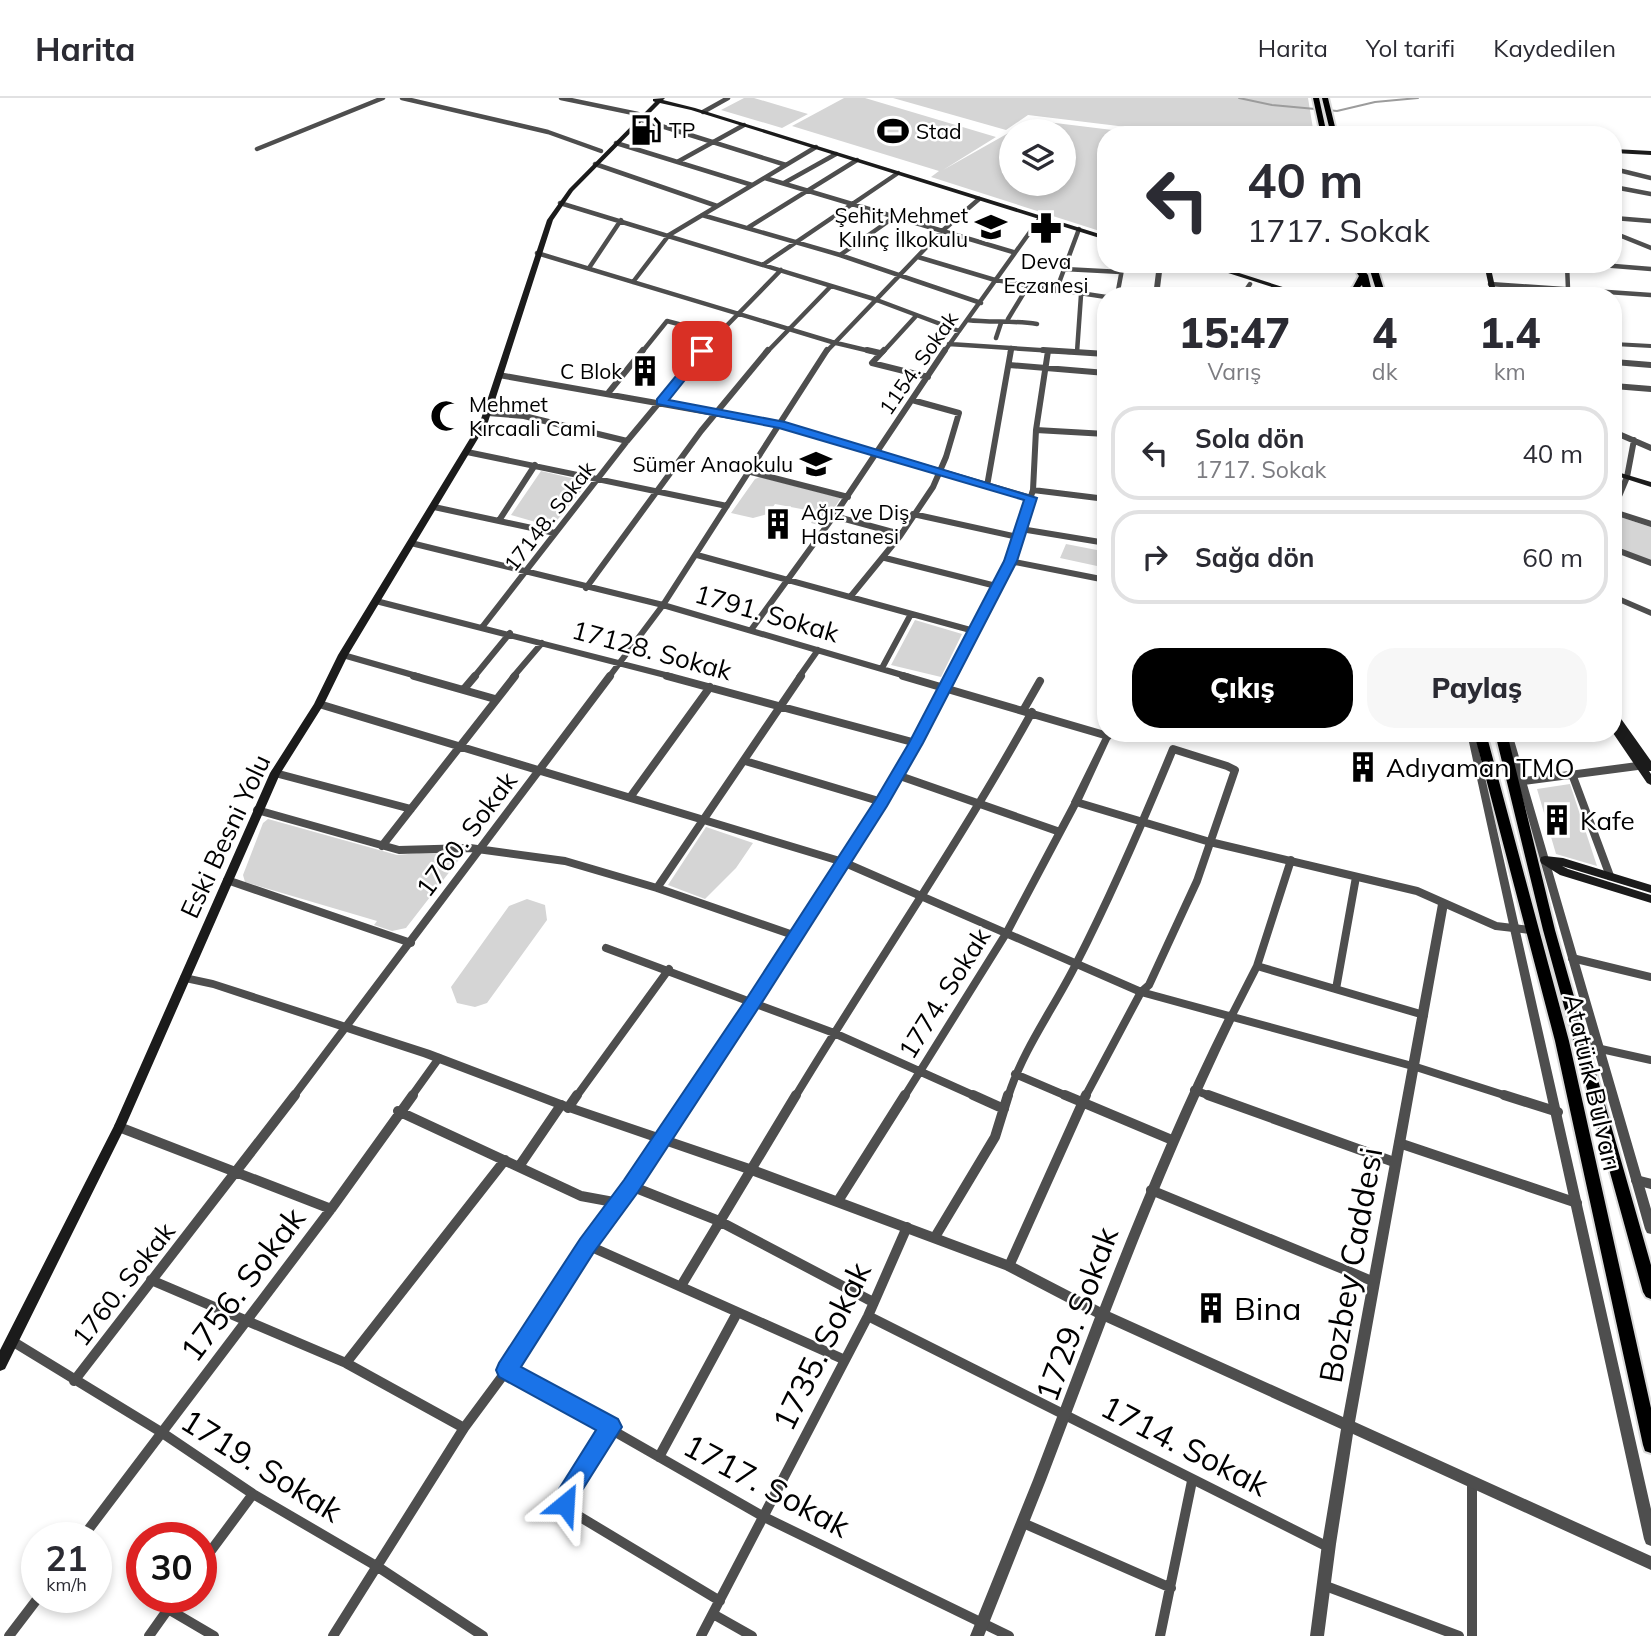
<!DOCTYPE html>
<html lang="tr">
<head>
<meta charset="utf-8">
<style>
  body { margin:0; font-family:Mulish,sans-serif; background:#f7f7f7; color:#2b2b33; height:100vh; display:flex; flex-direction:column; font-size:26px; white-space:nowrap }
  * { box-sizing:border-box; margin:0 }
  p { font-size:23px; color:#7c7c81 }
  .icon { flex:none; width:38px; height:38px; fill:none; stroke:currentColor; stroke-width:2; stroke-linecap:round; stroke-linejoin:round }
  .map { position:relative; flex:1; overflow:hidden }
  .panel { position:absolute; left:1097px; top:189px; width:525px; height:455px; display:flex; flex-direction:column; background:#fff; border-radius:28px; box-shadow:0 4px 10px #0003 }
  .panel>* { flex:none }
  .top-card { position:absolute; left:1097px; top:28px; width:525px; height:147px; border-radius:28px; box-shadow:0 4px 10px #0003; background:#fff; color:#2b2b33; overflow:hidden }
  .buttons { position:absolute; left:999px; top:21px; display:grid; gap:14px }
  .buttons a { display:grid; place-items:center; width:77px; height:77px; border-radius:50%; background:#fff; box-shadow:0 4px 10px #0003; font-size:35px }
  .speed { position:absolute; left:21px; top:1424px; display:flex; gap:14px; font-size:35px; font-weight:700; text-align:center }
  .speed>* { display:grid; place-content:center; width:91px; height:91px; border-radius:50%; background:#fff; box-shadow:0 4px 10px #0003; line-height:1 }
  .speed small { font-size:18px; font-weight:400 }
  .speed .limit { border:10px solid #d22; background:#fff; color:#111 }
  .pin { position:absolute; display:grid; place-items:center; width:60px; height:60px; color:#fff; margin:-30px; border-radius:14px; box-shadow:0 4px 10px #0006 }
  .me { position:absolute; width:77px; margin:-38px; rotate:27deg; stroke-linejoin:round; filter:drop-shadow(0 0 5px #0008) }
  .turn { display:flex; align-items:center; gap:24px; height:147px; padding:0 35px; font-size:32px }
  .turn .icon { width:91px; height:91px; stroke-width:2.5 }
  .turn b { display:block; font-size:49px; line-height:60px }
  .eta { display:flex; justify-content:space-evenly; align-items:center; height:119px; text-align:center }
  .eta b { font-size:42px; font-weight:800; line-height:49px }
  .primary-button { display:flex; gap:14px; margin-top:auto; padding:14px 35px }
  .primary-button a { flex:1; height:80px; border-radius:28px; background:#000; color:#fff; font-size:28px; font-weight:800; line-height:80px; text-align:center }
  .primary-button a+a { background:#f7f7f7; color:#2b2b33 }
  ul { padding:0; list-style:none }
  li { display:flex; align-items:center; gap:21px; height:94px; margin:0 14px 10px; padding:0 21px; border:4px solid #e1e1e2; border-radius:28px }
  li div { flex:1 }
  li b { display:block; font-size:26px }
  li em { font-style:normal }
  header { display:flex; align-items:center; gap:42px; box-sizing:border-box; height:98px; padding:0 35px; background:#fff; border-bottom:2px solid #e1e1e2 }
  header strong { font-size:33px }
  nav { display:flex; gap:38px; margin-inline-start:auto; font-size:24px }
  .map>svg:first-child { display:block }
  .green { fill:#d5d5d5 }
  .lines { fill:none; stroke-linecap:round; stroke-linejoin:round }
  .stream { stroke:#9c9c9c; stroke-width:2 }
  .trunk-casing { stroke:#dbdbdb; stroke-width:4 }
  .minor-far3 { stroke:#4e4e4e; stroke-width:4.5 }
  .minor-far2 { stroke:#4e4e4e; stroke-width:6 }
  .minor-far1 { stroke:#4e4e4e; stroke-width:8 }
  .minor { stroke:#4e4e4e; stroke-width:10 }
  .tertiary { fill:#4e4e4e; fill-rule:evenodd }
  .secondary { fill:#1b1b1b; fill-rule:evenodd }
  .trunk { fill:#000; fill-rule:evenodd }
  .route { fill:#1a73e8; stroke:#114b97; stroke-width:2 }
  .labels { text-anchor:middle; dominant-baseline:central; stroke-width:5; stroke-linejoin:round; paint-order:stroke }
  .far-poi-label { font-size:21px; fill:#000; stroke:#fff; text-anchor:start }
  .far-street-label { font-size:21px; fill:#000; stroke:#fff }
  .street-label { font-size:26px; fill:#000; stroke:#fff }
  .poi-label { font-size:26px; fill:#000; stroke:#fff; text-anchor:start }
  .near-street-label { font-size:32px; fill:#000; stroke:#fff }
  .near-poi-label { font-size:32px; fill:#000; stroke:#fff; text-anchor:start }
</style>
</head>
<body>
<header>
<strong>Harita</strong>
<nav><a>Harita</a><a>Yol tarifi</a><a>Kaydedilen</a></nav>
</header>
<div class="map">
<svg width="1651" height="1538" viewBox="0 0 1651 1538">
  <rect width="100%" height="100%" fill="#fff"/>
  <path class="green" d="M 744,0 L 754,0 L 808,16 L 782,30 L 721,12 Z
    M 844,0 L 865,0 L 996,39 L 943,72 L 1012,33 L 1012,86 L 1064,86 L 1064,33 L 1012,33 L 1031,22 L 1153,37 L 1106,37 L 1106,135 L 931,79 L 939,73 L 792,28 Z
    M 893,0 L 1308,0 L 1314,37 L 1162,37 L 1151,32 L 1028,17 L 1006,32 Z
    M 541,373 L 584,383 L 586,387 L 554,426 L 546,427 L 511,417 Z
    M 760,379 L 841,400 L 822,428 L 811,425 L 817,414 L 775,406 L 768,416 L 753,420 L 731,415 L 755,381 Z
    M 1620,419 L 1651,429 L 1651,463 L 1614,449 L 1614,425 Z
    M 1066,446 L 1102,453 L 1097,468 L 1060,460 Z
    M 915,522 L 962,536 L 941,579 L 891,567 Z
    M 1570,686 L 1597,768 L 1556,756 L 1537,691 Z
    M 268,721 L 397,757 L 443,753 L 461,759 L 406,830 L 392,833 L 374,827 L 377,823 L 245,784 L 243,777 L 263,725 Z
    M 706,729 L 753,745 L 736,770 L 705,801 L 668,787 Z
    M 527,801 L 545,807 L 547,822 L 487,905 L 475,909 L 457,905 L 451,889 L 509,808 Z"/>
  <g class="lines">
    <path class="stream" d="M 1239,0 L 1272,7 L 1337,13 L 1375,4 L 1418,0"/>
    <defs>
      <path id="trunk" d="M 1313,0 L 1319,0 L 1327,37 L 1321,37 Z
        M 1322,0 L 1328,0 L 1337,37 L 1331,37 Z
        M 1351,166 L 1359,166 L 1368,177 L 1373,198 L 1365,198 L 1362,187 L 1351,198 L 1342,198 L 1353,189 L 1359,178 Z
        M 1368,166 L 1376,166 L 1386,198 L 1378,198 Z
        M 1474,635 L 1486,635 L 1569,943 L 1651,1310 L 1651,1355 L 1645,1353 L 1643,1347 L 1555,943 Z
        M 1495,635 L 1507,635 L 1555,832 L 1651,1167 L 1651,1201 L 1646,1199 L 1643,1194 L 1543,832 Z"/>
    </defs>
    <use href="#trunk" class="trunk-casing"/>
    <path class="minor-far3" d="M 402,0 L 548,34 L 601,53
      M 561,0 L 638,16
      M 703,14 L 728,0
      M 639,21 L 786,67
      M 616,45 L 752,87
      M 257,51 L 383,0
      M 679,63 L 744,27
      M 595,66 L 717,108
      M 1614,71 L 1651,80
      M 765,80 L 1013,154
      M 784,85 L 836,56
      M 1614,89 L 1651,96
      M 560,105 L 874,201 L 959,233
      M 702,117 L 840,157 L 981,205
      M 1614,120 L 1651,123
      M 749,129 L 857,62
      M 1614,135 L 1651,150
      M 537,155 L 832,244 L 874,254
      M 840,157 L 893,120
      M 918,159 L 995,182 L 1106,199
      M 764,166 L 898,75
      M 1567,166 L 1568,191
      M 1589,166 L 1651,171
      M 589,170 L 621,122
      M 1064,171 L 1121,174
      M 633,184 L 669,137 L 816,49
      M 1490,186 L 1651,197
      M 1056,193 L 1079,131
      M 1117,198 L 1123,166
      M 1242,198 L 1250,186
      M 1008,221 L 1028,188
      M 967,222 C 992,225 1012,222 1037,226
      M 996,240 L 1001,225
      M 949,246 L 1070,254
      M 642,254 L 667,223 L 716,236
      M 701,254 L 781,172
      M 767,254 L 831,188
      M 826,254 L 941,134 L 979,101
      M 883,254 L 916,218
      M 944,254 L 1040,120
      M 1010,254 L 1011,250
      M 1077,254 L 1081,197"/>
    <path class="minor-far2" d="M 867,252 L 880,255
      M 884,252 L 872,265 L 928,279
      M 1043,252 L 1106,256
      M 1614,264 L 1651,267
      M 1009,267 L 1106,275
      M 499,277 L 781,327 L 1031,400
      M 1614,288 L 1651,291
      M 609,294 L 643,252
      M 488,315 L 524,318 L 627,343
      M 1036,332 L 1106,336
      M 1614,334 L 1651,350
      M 467,354 L 727,408
      M 751,374 L 848,399
      M 987,388 L 1011,252
      M 1033,392 L 1106,401
      M 1103,400 L 1106,367
      M 434,409 L 555,435
      M 1614,410 L 1627,379 L 1634,342
      M 1614,414 L 1651,426
      M 913,416 L 1018,439
      M 834,418 L 900,436
      M 500,421 L 535,367
      M 1021,431 L 1106,445
      M 411,445 L 663,507 L 909,579
      M 1614,451 L 1651,465
      M 697,457 L 974,533
      M 885,460 L 996,488
      M 1010,463 L 1106,482
      M 586,490 L 701,333 L 768,252
      M 851,498 L 900,438 L 933,389 L 946,359 L 959,315 L 912,302
      M 376,503 L 673,579
      M 483,528 L 627,343 L 703,252
      M 751,532 L 834,418 L 945,252
      M 343,557 L 420,579
      M 882,570 L 911,516
      M 474,579 L 510,535
      M 513,579 L 542,545
      M 609,579 L 663,507 L 827,252
      M 799,579 L 818,552
      M 950,579 L 1010,463 L 1033,392 L 1036,332 L 1048,253"/>
    <path class="minor-far1" d="M 414,578 L 495,601
      M 667,578 L 916,645
      M 903,578 L 1108,638
      M 464,591 L 475,578
      M 319,606 L 843,764 L 1141,894 L 1416,969 L 1510,999
      M 1024,611 L 1040,583
      M 745,663 L 882,704
      M 275,675 L 411,711
      M 1572,676 L 1610,778
      M 897,677 L 1060,734
      M 1516,684 L 1645,667
      M 631,698 L 710,589
      M 257,712 L 399,752 L 470,750 L 565,763 L 657,790 L 796,838
      M 382,748 L 515,578
      M 227,782 L 411,845
      M 657,790 L 801,578
      M 606,850 L 834,935 L 977,999
      M 1572,860 L 1651,879
      M 1257,868 L 1424,917
      M 1336,891 L 1356,779
      M 1232,917 L 1257,868 L 1291,762
      M 1583,947 L 1651,962
      M 1015,976 L 1069,999
      M 1194,992 L 1213,999
      M 293,999 L 610,578
      M 411,999 L 439,960
      M 576,999 L 669,871
      M 691,999 L 916,645 L 951,578
      M 795,999 C 873,870 959,746 1032,614
      M 904,999 L 1007,834 L 1076,704 L 1210,744 L 1417,793 L 1496,828 L 1530,832
      M 1008,999 C 1023,951 1054,910 1076,866 C 1112,796 1143,724 1173,651 L 1227,668 L 1235,672 L 1197,783 L 1149,887 L 1141,894 L 1085,999"/>
    <path class="minor" d="M 973,997 L 1004,1011
      M 1065,997 L 1172,1042
      M 1208,997 L 1394,1064
      M 1504,997 L 1558,1014
      M 568,1010 L 577,997
      M 398,1013 L 581,1098 L 619,1105
      M 119,1029 L 331,1111
      M 1399,1045 L 1577,1105
      M 520,1067 L 561,1007
      M 1636,1082 L 1651,1086
      M 631,1088 L 719,1123 L 873,1204
      M 1151,1092 L 1372,1183
      M 838,1103 L 905,997
      M 935,1139 L 995,1039 L 1008,997
      M 587,1147 L 845,1262
      M 1009,1168 L 1086,997
      M 151,1182 L 346,1265 L 464,1330
      M 681,1188 L 796,997
      M 868,1218 L 1328,1449
      M 12,1243 L 161,1334 L 253,1396 L 378,1469 L 483,1538
      M 346,1265 L 505,1062
      M 507,1272 L 764,1419 L 1009,1538
      M 74,1283 L 295,997
      M 611,1329 L 565,1399 L 567,1411 L 720,1503
      M 659,1359 L 737,1215
      M 1472,1384 L 1472,1538
      M 1023,1425 L 1171,1490
      M 82,1440 L 331,1111 L 413,997
      M 201,1466 L 253,1396
      M 1323,1487 L 1459,1538
      M 168,1511 L 214,1538
      M 713,1516 L 752,1538
      M 9,1538 L 38,1500
      M 149,1538 L 176,1500
      M 333,1538 L 464,1330 L 507,1272 L 587,1147 L 692,997
      M 701,1538 L 868,1218 L 907,1129
      M 1160,1538 L 1192,1383"/>
    <path class="tertiary" d="M 1157,166 L 1163,166 L 1159,198 L 1153,198 Z
      M 1614,244 L 1651,246 L 1651,250 L 1614,248 Z
      M 1614,496 L 1651,512 L 1651,518 L 1614,502 Z
      M 1106,633 L 1106,635 L 1113,635 L 1081,704 L 1076,707 L 1073,706 L 1071,704 Z
      M 1467,635 L 1475,635 L 1651,1411 L 1651,1448 L 1646,1446 L 1644,1441 Z
      M 1504,635 L 1512,635 L 1651,1111 L 1651,1136 L 1647,1135 L 1645,1131 Z
      M 1443,802 L 1446,803 L 1448,806 L 1355,1324 L 1651,1458 L 1651,1472 L 1353,1336 L 1336,1446 L 1324,1538 L 1310,1538 L 1322,1446 L 1341,1331 L 1106,1224 L 1046,1382 L 984,1538 L 970,1538 L 1033,1382 L 1095,1219 L 1005,1172 L 748,1076 L 557,1010 L 423,959 L 213,890 L 185,884 L 181,883 L 180,880 L 181,877 L 185,876 L 213,882 L 430,952 L 564,1003 L 753,1067 L 1013,1164 L 1100,1209 C 1139,1109 1180,1010 1228,914 L 1232,913 L 1236,914 L 1237,917 C 1190,1014 1149,1113 1110,1214 L 1343,1319 L 1438,806 L 1440,803 Z"/>
    <path class="secondary" d="M 665,0 L 663,2 L 695,10 L 1106,138 L 1106,142 L 691,12 L 660,5 L 573,93 L 553,122 L 488,324 L 348,557 L 324,606 L 280,676 L 125,1029 L 5,1271 L 0,1273 L 0,1252 L 114,1028 L 270,675 L 314,606 L 338,557 L 480,324 L 547,122 L 569,91 L 655,4 L 653,3 L 653,1 Z
      M 1614,51 L 1651,53 L 1651,57 L 1614,55 Z
      M 1182,166 L 1192,166 L 1212,174 L 1207,175 Z
      M 1200,166 L 1211,166 L 1311,198 L 1300,198 Z
      M 1484,166 L 1490,166 L 1497,198 L 1491,198 Z
      M 1614,373 L 1651,384 L 1651,389 L 1614,377 Z
      M 1614,614 L 1617,615 L 1651,663 L 1651,673 L 1649,673 L 1651,676 L 1651,687 L 1647,685 L 1613,635 L 1614,627 L 1616,627 L 1614,623 Z
      M 1545,758 L 1563,760 L 1651,787 L 1651,795 L 1562,768 L 1568,771 L 1651,797 L 1651,805 L 1560,777 L 1541,765 L 1540,762 L 1541,759 Z"/>
    <use href="#trunk" class="trunk"/>
  </g>
  <path class="route" d="M 698,251 L 708,253 L 669,302 L 785,324 L 1037,400 L 1017,463 L 923,645 L 887,708 L 759,909 L 638,1094 L 594,1154 L 521,1269 L 618,1321 L 622,1329 L 576,1402 L 573,1413 L 565,1417 L 557,1413 L 554,1399 L 596,1332 L 499,1279 L 496,1272 L 499,1265 L 580,1141 L 624,1082 L 747,900 L 876,701 L 909,645 L 1004,463 L 1024,402 L 779,330 L 657,306 L 657,301 Z"/>
  <defs>
    <symbol id="fuel-bare" viewBox="-9 -9 18 18"><path d="M-5.5-6h7V0h2V4h1.3V-2.5L3-4.5l.8-.8L6-3V5H2.5V1h-1V6h-7ZM-4.2-4.7v3.2H.2V-4.7Z" fill="#000" stroke="#fff" stroke-width="2.5" paint-order="stroke"/></symbol>
    <symbol id="stadium-bare" viewBox="-9 -9 18 18"><path d="M0-5a6.5 5 0 1 0 0 10a6.5 5 0 1 0 0-10ZM-3.5-1.8h7v3.6h-7Z" fill="#000" stroke="#fff" stroke-width="2.5" paint-order="stroke"/></symbol>
    <symbol id="school-bare" viewBox="-9 -9 18 18"><path d="M0-5L7-2L0 1L-7-2ZM-4 1L0 2.5L4 1V4Q0 6-4 4Z" fill="#000" stroke="#fff" stroke-width="2.5" paint-order="stroke"/></symbol>
    <symbol id="pharmacy-bare" viewBox="-9 -9 18 18"><path d="M-2-6h4v4h4v4h-4v4h-4v-4h-4v-4h4Z" fill="#000" stroke="#fff" stroke-width="2.5" paint-order="stroke"/></symbol>
    <symbol id="building-bare" viewBox="-9 -9 18 18"><path d="M-4-6H4V6H1V3H-1V6H-4ZM-2.5-4.3h1.7v1.8h-1.7ZM.8-4.3h1.7v1.8H.8ZM-2.5-1h1.7V.8h-1.7ZM.8-1h1.7V.8H.8Z" fill="#000" stroke="#fff" stroke-width="2.5" paint-order="stroke"/></symbol>
    <symbol id="mosque-bare" viewBox="-9 -9 18 18"><path d="M3.5-4.9A6 6 0 1 0 3.5 4.9A5 5 0 1 1 3.5-4.9Z" fill="#000" stroke="#fff" stroke-width="2.5" paint-order="stroke"/></symbol>
  </defs>
  <g fill-rule="evenodd">
    <use href="#fuel-bare" x="624" y="10" width="44" height="44"/>
    <use href="#stadium-bare" x="871" y="11" width="44" height="44"/>
    <use href="#school-bare" x="969" y="107" width="44" height="44"/>
    <use href="#pharmacy-bare" x="1024" y="108" width="44" height="44"/>
    <use href="#building-bare" x="623" y="251" width="44" height="44"/>
    <use href="#mosque-bare" x="424" y="296" width="44" height="44"/>
    <use href="#school-bare" x="794" y="344" width="44" height="44"/>
    <use href="#building-bare" x="756" y="404" width="44" height="44"/>
    <use href="#building-bare" x="1341" y="647" width="44" height="44"/>
    <use href="#building-bare" x="1535" y="700" width="44" height="44"/>
    <use href="#building-bare" x="1189" y="1188" width="44" height="44"/>
  </g>
  <g class="labels">
    <g class="far-poi-label">
      <text x="669" y="32">TP</text>
      <text x="916" y="33">Stad</text>
      <text x="968" y="117" text-anchor="end">Şehit Mehmet<tspan x="968" dy="24">Kılınç İlkokulu</tspan></text>
      <text x="1046" y="163" text-anchor="middle">Deva<tspan x="1046" dy="24">Eczanesi</tspan></text>
      <text x="622" y="273" text-anchor="end">C Blok</text>
      <text x="469" y="306">Mehmet<tspan x="469" dy="24">Kırcaali Cami</tspan></text>
      <text x="793" y="366" text-anchor="end">Sümer Anaokulu</text>
      <text x="801" y="414">Ağız ve Diş<tspan x="801" dy="24">Hastanesi</tspan></text>
    </g>
    <g class="far-street-label">
      <text transform="translate(918 265) rotate(-55)">1154. Sokak</text>
      <text transform="translate(549 418) rotate(-52)">17148. Sokak</text>
    </g>
    <g class="street-label">
      <text transform="translate(767 515) rotate(16)">1791. Sokak</text>
      <text transform="translate(652 552) rotate(15)">17128. Sokak</text>
      <text transform="translate(466 736) rotate(-53)">1760. Sokak</text>
      <text transform="translate(225 738) rotate(-65)">Eski Besni Yolu</text>
      <text transform="translate(944 895) rotate(-58)">1774. Sokak</text>
      <text transform="translate(1593 984) rotate(77)">Atatürk Bulvarı</text>
      <text transform="translate(123 1186) rotate(-52)">1760. Sokak</text>
    </g>
    <g class="poi-label">
      <text x="1386" y="669">Adıyaman TMO</text>
      <text x="1580" y="722">Kafe</text>
    </g>
    <g class="near-street-label">
      <text transform="translate(1350 1167) rotate(-80)">Bozbey Caddesi</text>
      <text transform="translate(242 1186) rotate(-53)">1756. Sokak</text>
      <text transform="translate(1076 1216) rotate(-70)">1729. Sokak</text>
      <text transform="translate(821 1248) rotate(-64)">1735. Sokak</text>
      <text transform="translate(1185 1347) rotate(27)">1714. Sokak</text>
      <text transform="translate(262 1367) rotate(32)">1719. Sokak</text>
      <text transform="translate(767 1387) rotate(28)">1717. Sokak</text>
    </g>
    <g class="near-poi-label">
      <text x="1234" y="1210">Bina</text>
    </g>
  </g>
</svg>
<div class="buttons">
<a><svg class="icon" aria-label="layers" viewBox="0 0 24 24"><path d="M12 4l9 5-9 5-9-5zM3 14l9 5 9-5"/></svg></a>
</div>
<div class="speed"><div>21<small>km/h</small></div><div class="limit">30</div></div>
<div class="pin" style="left:702px;top:253px;background:#d93025"><svg class="icon" aria-label="arrive" viewBox="0 0 24 24"><path d="M6 21V4h12l-3 4 3 4H6"/></svg></div>
<svg class="me" style="left:565px;top:1406px" viewBox="-20 -20 40 40"><path d="M0-17L14 15 0 8-14 15z" fill="#1a73e8" stroke="#fff" stroke-width="4"/></svg>
<div class="top-card">
<div class="turn"><svg class="icon" aria-label="left" viewBox="0 0 24 24"><path d="M17 20v-9H6M10 6l-5 5 5 5"/></svg><div><b>40 m</b>1717. Sokak</div></div>
</div>
<section class="panel">
<div class="eta">
<div><b>15:47</b><p>Varış</p></div>
<div><b>4</b><p>dk</p></div>
<div><b>1.4</b><p>km</p></div>
</div>
<ul>
<li><svg class="icon" aria-label="left" viewBox="0 0 24 24"><path d="M17 20v-9H6M10 6l-5 5 5 5"/></svg><div><b>Sola dön</b><p>1717. Sokak</p></div><em>40 m</em></li>
<li><svg class="icon" aria-label="right" viewBox="0 0 24 24"><path d="M7 20v-9h11M14 6l5 5-5 5"/></svg><div><b>Sağa dön</b></div><em>60 m</em></li>
</ul>
<div class="primary-button"><a>Çıkış</a><a>Paylaş</a></div>
</section>
</div>
</body>
</html>
